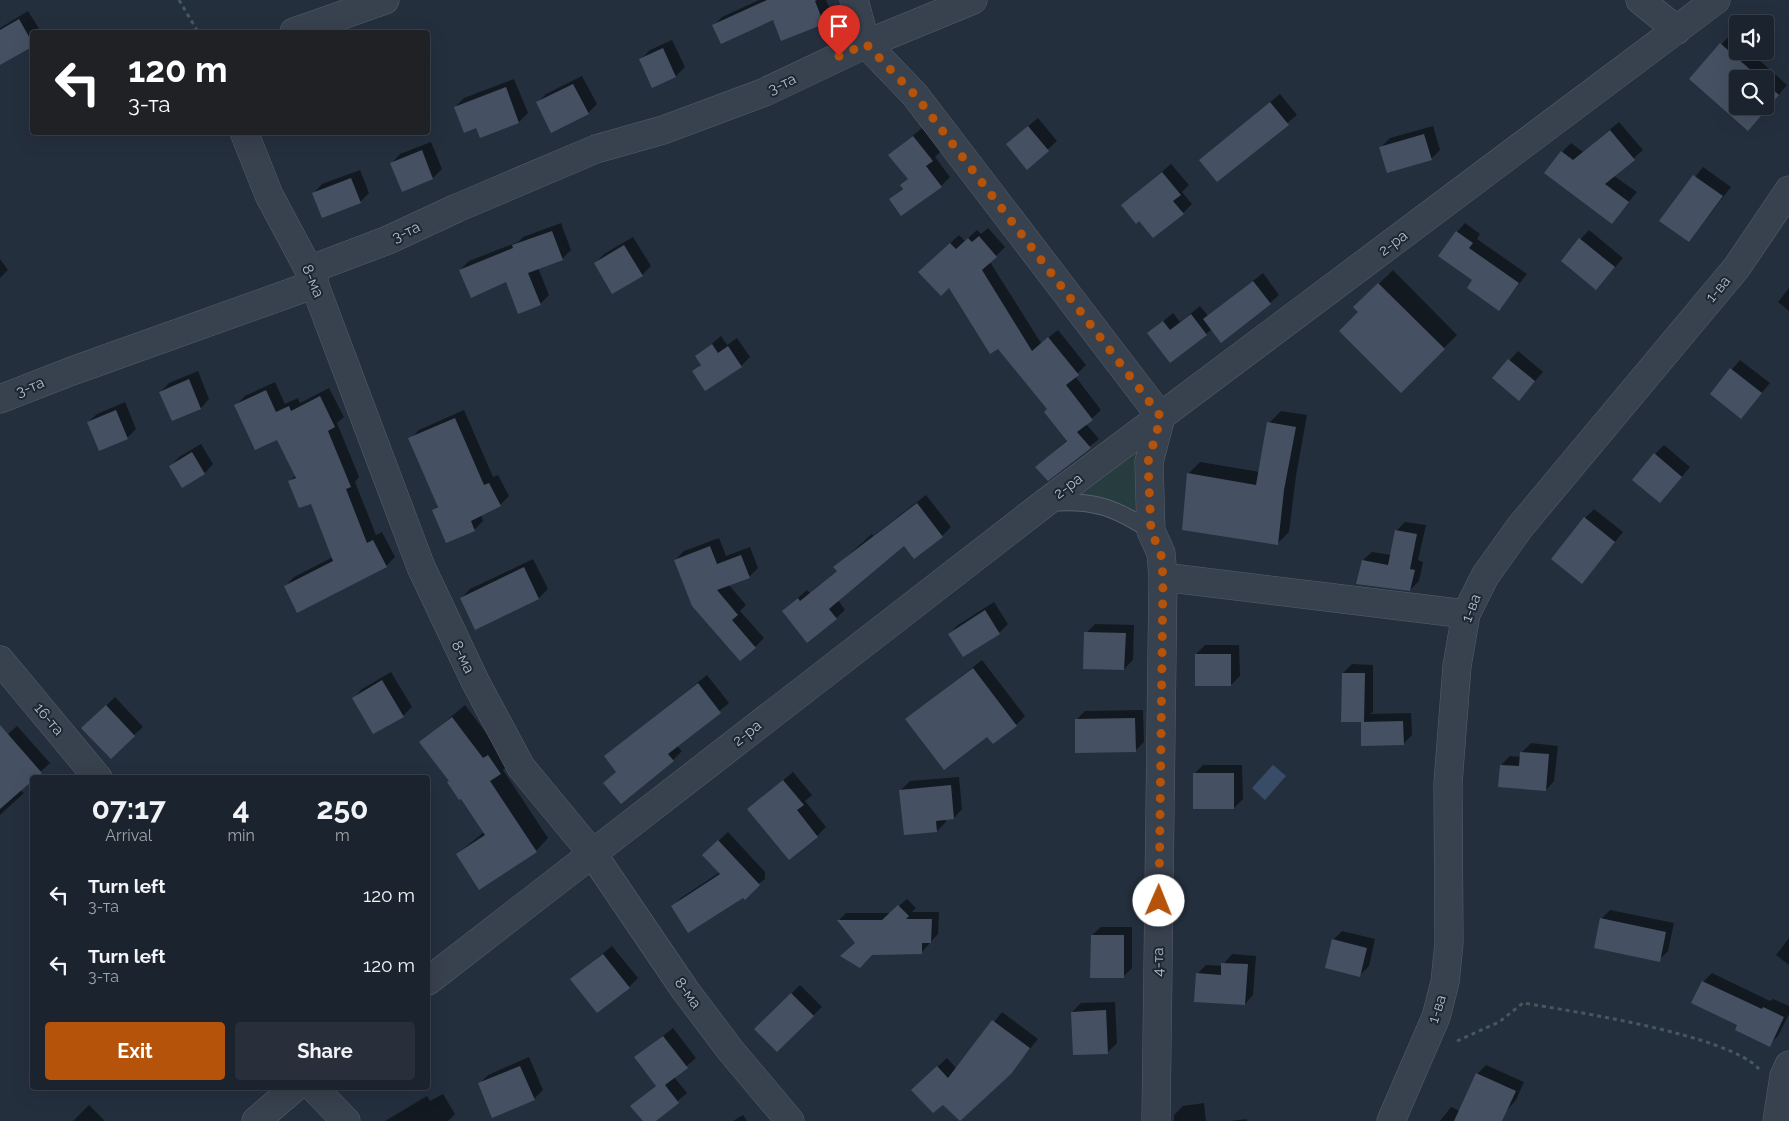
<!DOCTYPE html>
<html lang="en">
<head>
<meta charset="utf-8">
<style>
  body { margin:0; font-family:Raleway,sans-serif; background:#282f3a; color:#f1f3f6; height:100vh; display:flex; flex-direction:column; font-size:19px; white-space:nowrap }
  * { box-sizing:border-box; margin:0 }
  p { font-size:16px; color:#a0a4aa }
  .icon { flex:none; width:28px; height:28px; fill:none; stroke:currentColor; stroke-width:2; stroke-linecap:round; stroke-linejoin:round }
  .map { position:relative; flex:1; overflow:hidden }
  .drawer { position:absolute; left:30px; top:775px; width:400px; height:315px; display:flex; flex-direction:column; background:#1b232e; border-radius:5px; box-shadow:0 5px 20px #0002,0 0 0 1px #39404a }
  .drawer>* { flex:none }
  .guide { position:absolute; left:30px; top:30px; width:400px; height:105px; border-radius:5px; box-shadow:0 5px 20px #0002,0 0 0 1px #39404a; background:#202124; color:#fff; overflow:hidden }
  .fabs { position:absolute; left:1729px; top:15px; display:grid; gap:10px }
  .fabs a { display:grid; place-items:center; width:45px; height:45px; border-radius:5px; background:#1b232e; box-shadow:0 5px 20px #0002,0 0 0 1px #39404a; font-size:25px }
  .pin { position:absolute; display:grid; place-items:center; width:42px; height:42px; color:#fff; margin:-51px -21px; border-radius:50% 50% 50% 0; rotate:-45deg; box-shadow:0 0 5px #0007 }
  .pin .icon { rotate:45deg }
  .me { position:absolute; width:55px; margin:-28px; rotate:1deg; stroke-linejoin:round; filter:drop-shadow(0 0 4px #0008) }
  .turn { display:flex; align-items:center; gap:18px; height:105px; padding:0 15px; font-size:22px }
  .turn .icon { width:65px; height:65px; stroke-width:2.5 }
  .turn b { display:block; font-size:35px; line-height:42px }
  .eta { display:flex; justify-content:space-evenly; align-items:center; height:85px; text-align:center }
  .eta b { font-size:30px; font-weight:700; line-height:35px }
  .button { display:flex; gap:10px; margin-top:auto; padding:10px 15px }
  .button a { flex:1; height:58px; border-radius:5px; background:#b45309; color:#fff; font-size:20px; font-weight:700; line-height:58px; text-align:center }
  .button a+a { background:#282f3a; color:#f1f3f6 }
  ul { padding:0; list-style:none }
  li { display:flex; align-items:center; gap:15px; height:70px; padding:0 15px }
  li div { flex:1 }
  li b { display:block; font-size:19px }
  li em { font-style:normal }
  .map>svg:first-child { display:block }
  .green { fill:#263c3f }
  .water { fill:#394c67 }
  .shadow { fill:#0007; fill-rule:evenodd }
  .building { fill:#455162 }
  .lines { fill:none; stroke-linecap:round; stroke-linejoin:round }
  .lane-casing { stroke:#565f6c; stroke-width:18 }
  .street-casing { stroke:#565f6c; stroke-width:29 }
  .path { stroke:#44595c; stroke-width:3; stroke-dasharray:4 4; stroke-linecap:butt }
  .lane { stroke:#38414e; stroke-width:16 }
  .street { stroke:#38414e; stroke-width:28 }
  .route { stroke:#b45309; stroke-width:9; stroke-dasharray:0 16.2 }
  .labels { text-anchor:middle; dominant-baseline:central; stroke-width:4; stroke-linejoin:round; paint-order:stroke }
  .street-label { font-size:15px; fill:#b4bcc9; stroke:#1d2633 }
</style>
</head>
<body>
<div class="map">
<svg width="1789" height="1121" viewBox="0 0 1789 1121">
  <rect width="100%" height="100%" fill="#242f3e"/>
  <path class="green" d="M 1161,417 L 1151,531 L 1129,517 L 1045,503 Z"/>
  <path class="water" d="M 1273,765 L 1286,776 L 1265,800 L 1252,788 Z"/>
  <path class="shadow" d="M 759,0 L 826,0 L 832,14 L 823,23 L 774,18 L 713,26 L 722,17 Z
    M 28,11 L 41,32 L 32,32 L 32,45 L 0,64 L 0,28 Z
    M 1730,35 L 1738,41 L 1738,51 L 1749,51 L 1787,85 L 1757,120 L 1691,79 ZM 1738,79 L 1765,79 L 1765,106 L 1738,106 Z
    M 672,40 L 685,67 L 676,76 L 653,87 L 641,59 L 650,50 Z
    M 582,76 L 597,104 L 588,113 L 537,103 L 546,94 Z
    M 514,79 L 528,113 L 519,122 L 481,137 L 477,127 L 455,107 L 464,98 Z
    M 1280,94 L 1297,115 L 1217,180 L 1200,160 Z
    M 1038,118 L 1057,141 L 1027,168 L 1016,136 Z
    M 1619,122 L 1643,150 L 1614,176 L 1637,192 L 1612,222 L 1562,152 L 1571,143 L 1583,152 Z
    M 1433,126 L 1440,150 L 1431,159 L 1381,147 L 1390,138 Z
    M 922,128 L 941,151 L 935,157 L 950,177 L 941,186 L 890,199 L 903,188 L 909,178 L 890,155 Z
    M 431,142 L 442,169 L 433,178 L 392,163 L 400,154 Z
    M 1171,164 L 1189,185 L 1182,192 L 1192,204 L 1183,213 L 1122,205 Z
    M 1703,167 L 1731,187 L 1689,241 L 1661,220 Z
    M 360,170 L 369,193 L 360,202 L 314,193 L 322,184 Z
    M 561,223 L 571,250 L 562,259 L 538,268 L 549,295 L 540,304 L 506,280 L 460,270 L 469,261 L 518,242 L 523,237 Z
    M 1465,223 L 1480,234 L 1477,239 L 1527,274 L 1499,309 L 1474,280 L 1457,232 Z
    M 988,228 L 1005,247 L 990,262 L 1041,343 L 1058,330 L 1086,365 L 1075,376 L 1101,410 L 1086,424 L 1099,439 L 1048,479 L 1037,467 L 1067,440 L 1048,409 L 929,263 L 959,235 L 965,241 L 977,230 L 981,234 Z
    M 1589,230 L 1623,258 L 1605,279 L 1562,260 Z
    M 633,237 L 651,266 L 642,275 L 595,263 L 604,254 Z
    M 0,259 L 8,270 L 0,278 Z
    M 1393,270 L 1457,335 L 1401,391 L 1360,312 L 1355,307 Z
    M 1263,273 L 1279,295 L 1270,303 L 1212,329 L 1206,334 L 1149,333 L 1173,313 L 1180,322 L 1200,306 L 1208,316 Z
    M 1789,288 L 1789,311 L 1778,302 Z
    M 721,336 L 727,345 L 737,338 L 750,357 L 741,366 L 694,371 L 702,363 L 697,356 Z
    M 1518,351 L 1543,372 L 1527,390 L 1494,378 Z
    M 1740,360 L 1770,383 L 1741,417 L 1711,394 Z
    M 198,371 L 209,399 L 201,408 L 172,420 L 160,392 L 169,383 Z
    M 275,382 L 285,404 L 298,398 L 300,403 L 329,388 L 344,417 L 337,423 L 359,477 L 355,482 L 376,535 L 382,532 L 395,557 L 386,566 L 298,611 L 285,586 L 294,577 L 333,557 L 311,502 L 290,481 L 296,475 L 277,439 L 236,405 L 245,396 Z
    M 125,402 L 136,429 L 127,438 L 88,422 L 97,414 Z
    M 464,410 L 493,477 L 498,475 L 509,496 L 500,505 L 481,515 L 483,521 L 474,530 L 433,510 L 439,505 L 410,439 L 419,430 Z
    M 1281,411 L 1307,415 L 1296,476 L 1289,532 L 1277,544 L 1188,474 L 1200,462 L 1260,472 L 1269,423 Z
    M 201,444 L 213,464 L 205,473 L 182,486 L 170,466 L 179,457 Z
    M 1664,445 L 1690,467 L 1669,492 L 1655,454 Z
    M 926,495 L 951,527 L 942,536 L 915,557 L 904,545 L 838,600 L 845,610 L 836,618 L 783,611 L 807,590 L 810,593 L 838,570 L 835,567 L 872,534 L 873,536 Z
    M 1594,509 L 1623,532 L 1590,573 L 1585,518 Z
    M 1405,522 L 1426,525 L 1418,560 L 1423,562 L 1419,581 L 1410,590 L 1363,560 L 1372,552 L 1391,555 L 1396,531 Z
    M 719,538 L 726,556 L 750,547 L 758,568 L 749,577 L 729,585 L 746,605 L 740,611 L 764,638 L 755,647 L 675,560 L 684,551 Z
    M 533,559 L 548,589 L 539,598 L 475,628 L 461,598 L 470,589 Z
    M 994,602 L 1008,624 L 999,633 L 963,656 L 949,634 L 958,625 Z
    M 1095,624 L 1134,625 L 1133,660 L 1124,669 L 1086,633 Z
    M 1205,645 L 1239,645 L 1240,676 L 1231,685 L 1196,654 Z
    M 982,660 L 1025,716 L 1016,725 L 987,735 L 907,719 Z
    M 1352,664 L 1373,665 L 1373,712 L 1370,714 L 1411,713 L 1412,735 L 1403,744 L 1362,723 L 1343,673 Z
    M 391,672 L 412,707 L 403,716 L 354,698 L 362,689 Z
    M 707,675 L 729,703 L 677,746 L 682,751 L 673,760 L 605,783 L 617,771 L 605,757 Z
    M 115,697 L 143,727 L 134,735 L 92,719 Z
    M 465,705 L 496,746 L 512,761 L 503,770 L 548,838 L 536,851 L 457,854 L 484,832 L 450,780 L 421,742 Z
    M 1143,710 L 1144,742 L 1135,751 L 1076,720 L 1085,711 Z
    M 17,726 L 50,763 L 20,790 L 24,793 L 0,815 L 0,741 Z
    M 1531,743 L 1558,746 L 1554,781 L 1546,790 L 1501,765 L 1510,756 L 1521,757 L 1522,752 Z
    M 1203,765 L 1242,765 L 1243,799 L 1234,808 L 1194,774 Z
    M 793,772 L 812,795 L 805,801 L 826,827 L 817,836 L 749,809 Z
    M 959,777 L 962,809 L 954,818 L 945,819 L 946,822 L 937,831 L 901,790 L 910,781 Z
    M 728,832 L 765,872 L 765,879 L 743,896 L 672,907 L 681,898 L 720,872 L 713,846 Z
    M 907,899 L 916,908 L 912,912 L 939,912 L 938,934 L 921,953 L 856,942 L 839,920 L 846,913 L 891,913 Z
    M 1610,910 L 1674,923 L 1668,951 L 1659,960 L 1601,919 Z
    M 1101,927 L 1132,927 L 1132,968 L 1123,977 L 1092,935 Z
    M 1342,931 L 1375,939 L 1369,966 L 1360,975 L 1333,940 Z
    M 1789,938 L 1789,965 L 1776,955 Z
    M 612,946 L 638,978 L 629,987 L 572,979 Z
    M 1232,954 L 1256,956 L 1253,995 L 1245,1004 L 1197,974 L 1206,965 L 1222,966 Z
    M 1712,973 L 1770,1001 L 1773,999 L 1789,1006 L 1789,1014 L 1778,1036 L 1769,1045 L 1739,1025 L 1703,982 Z
    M 800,985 L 822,1007 L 777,1051 L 756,1029 Z
    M 1115,1002 L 1117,1043 L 1108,1052 L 1072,1012 L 1081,1003 Z
    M 1002,1012 L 1038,1039 L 1010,1073 L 922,1081 L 947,1058 L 957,1069 Z
    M 673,1028 L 696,1058 L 674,1077 L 687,1093 L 654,1121 L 644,1121 L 632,1106 L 657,1085 L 636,1057 Z
    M 529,1057 L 543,1090 L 534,1099 L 479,1084 L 488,1075 Z
    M 1486,1065 L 1524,1082 L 1516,1100 L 1497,1121 L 1440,1121 L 1451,1107 L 1460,1111 L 1477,1074 Z
    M 443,1094 L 455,1114 L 448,1121 L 385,1121 L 427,1096 L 430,1101 Z
    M 1204,1103 L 1206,1121 L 1174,1121 L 1174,1115 L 1183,1106 Z
    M 89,1105 L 105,1121 L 73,1121 Z
    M 743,1115 L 747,1121 L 733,1121 Z
    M 1247,1119 L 1247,1121 L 1230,1121 Z"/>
  <path class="building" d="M 767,0 L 817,0 L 815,1 L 824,24 L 781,41 L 773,20 L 721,44 L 712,25 Z
    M 19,19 L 32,42 L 32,47 L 0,65 L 0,30 Z
    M 1720,43 L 1761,79 L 1738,79 L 1738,106 L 1765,106 L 1765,82 L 1779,95 L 1748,131 L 1689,79 Z
    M 663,48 L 676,77 L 652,88 L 639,59 Z
    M 573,84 L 589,114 L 551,133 L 536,102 Z
    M 506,87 L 519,123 L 480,138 L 476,128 L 464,133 L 454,107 Z
    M 1270,102 L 1289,125 L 1217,182 L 1199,160 Z
    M 1028,126 L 1049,151 L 1027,170 L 1006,144 Z
    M 1610,130 L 1635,160 L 1605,184 L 1629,202 L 1612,224 L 1544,173 L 1561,151 L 1573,160 Z
    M 1424,134 L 1432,160 L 1387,173 L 1379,147 Z
    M 913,136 L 933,161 L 926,166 L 942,187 L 901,216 L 889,199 L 903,189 L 900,185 L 908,179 L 888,155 Z
    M 422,150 L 433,179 L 402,192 L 390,163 Z
    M 1162,172 L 1181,195 L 1173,201 L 1184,214 L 1153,238 L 1139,221 L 1136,224 L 1121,205 Z
    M 1693,175 L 1723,196 L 1689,242 L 1659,221 Z
    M 351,178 L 361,203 L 322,218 L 312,193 Z
    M 552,231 L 563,260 L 528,273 L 541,305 L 518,314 L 506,282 L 471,298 L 459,270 L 513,248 L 512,245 Z
    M 1456,231 L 1473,243 L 1469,248 L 1519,283 L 1499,311 L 1467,288 L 1472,280 L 1438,256 Z
    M 979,236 L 997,257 L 982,270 L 1032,351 L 1048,337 L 1079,375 L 1066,385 L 1093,420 L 1077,432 L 1091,448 L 1048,481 L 1035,467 L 1072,437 L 1067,441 L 1044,412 L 1047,409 L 998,349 L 990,354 L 949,288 L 941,296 L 918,272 L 950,243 L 956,249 L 968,238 L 972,242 Z
    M 1579,238 L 1615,267 L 1596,290 L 1561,261 Z
    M 624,245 L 643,276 L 612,294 L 594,263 Z
    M 1253,281 L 1271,304 L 1221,343 L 1203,319 Z
    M 1378,283 L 1445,349 L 1401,393 L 1339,331 L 1358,312 L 1353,307 Z
    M 1191,314 L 1207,335 L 1170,363 L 1147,333 L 1163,321 L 1170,330 Z
    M 712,344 L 718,353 L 728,346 L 742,367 L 705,391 L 692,371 L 701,365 L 695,356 Z
    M 1508,359 L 1535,381 L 1519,401 L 1492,378 Z
    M 1730,368 L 1762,393 L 1741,419 L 1710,394 Z
    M 189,379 L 201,409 L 172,421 L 159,392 Z
    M 266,390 L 276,412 L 289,406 L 291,411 L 320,396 L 335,427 L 328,431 L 351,487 L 346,489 L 367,543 L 373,540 L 387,567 L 297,613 L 284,586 L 333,561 L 311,504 L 299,508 L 288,481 L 296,478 L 277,440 L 255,450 L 234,405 Z
    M 116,410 L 128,439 L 99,451 L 87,422 Z
    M 455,418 L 484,485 L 489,483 L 501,506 L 471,521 L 475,531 L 446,543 L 432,510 L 438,507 L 408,438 Z
    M 1267,422 L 1296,427 L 1284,490 L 1278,545 L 1182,530 L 1187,473 L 1256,485 Z
    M 192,452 L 205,474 L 182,488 L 169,466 Z
    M 1654,453 L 1682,477 L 1660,503 L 1632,480 Z
    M 917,503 L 943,537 L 914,559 L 904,546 L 829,609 L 837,619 L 807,643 L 782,611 L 798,598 L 800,601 L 837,571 L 833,567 Z
    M 1584,517 L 1615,542 L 1582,584 L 1551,559 Z
    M 1395,530 L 1417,534 L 1410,569 L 1415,570 L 1410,591 L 1356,584 L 1362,560 L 1388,565 Z
    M 710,546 L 717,564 L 741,555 L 750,578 L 717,590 L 738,615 L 732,620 L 756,648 L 740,661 L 692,606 L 674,560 Z
    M 524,567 L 539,599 L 475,630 L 460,598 Z
    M 985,610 L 1000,634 L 963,657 L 948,634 Z
    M 1084,632 L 1126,633 L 1124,670 L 1083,669 Z
    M 1195,654 L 1231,654 L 1231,686 L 1195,686 Z
    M 973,668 L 1017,726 L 993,744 L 987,737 L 944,770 L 905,719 Z
    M 1342,673 L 1365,673 L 1364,722 L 1341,722 Z
    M 382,680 L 404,717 L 373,734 L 352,698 Z
    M 698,683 L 721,713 L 668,754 L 674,761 L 621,804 L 603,783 L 616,772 L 604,756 Z
    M 106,705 L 135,736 L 111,759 L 81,728 Z
    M 452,717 L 483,758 L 488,755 L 501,774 L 490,781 L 537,852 L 479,890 L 456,854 L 485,835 L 461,799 L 459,800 L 447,782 L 449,781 L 419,742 Z
    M 1135,718 L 1136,752 L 1075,753 L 1075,719 Z
    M 1403,721 L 1404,745 L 1361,746 L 1361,722 Z
    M 0,725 L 42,773 L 32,778 L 32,781 L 0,809 Z
    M 1520,752 L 1549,754 L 1546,791 L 1498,787 L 1500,765 L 1519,766 Z
    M 1193,773 L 1234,773 L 1234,809 L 1193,809 Z
    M 783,780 L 804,805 L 797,810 L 818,837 L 789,860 L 747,809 Z
    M 951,785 L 954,819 L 936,821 L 937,832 L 904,835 L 899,790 Z
    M 718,840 L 760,885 L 745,900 L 743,898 L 688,933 L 671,906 L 720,874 L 702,855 Z
    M 898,905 L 909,916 L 906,919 L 932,919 L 931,943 L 922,943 L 922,954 L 872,955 L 860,968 L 840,956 L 855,943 L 837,920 L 882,920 Z
    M 1600,918 L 1666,932 L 1660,962 L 1594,948 Z
    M 1091,935 L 1124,935 L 1124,978 L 1090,978 Z
    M 1332,939 L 1367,948 L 1360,977 L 1325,968 Z
    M 603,954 L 630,988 L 597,1013 L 570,979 Z
    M 1221,963 L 1248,964 L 1245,1005 L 1194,1002 L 1196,973 L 1221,975 Z
    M 1702,981 L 1762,1009 L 1763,1007 L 1784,1017 L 1770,1047 L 1735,1030 L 1737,1025 L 1691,1003 Z
    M 791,993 L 814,1016 L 777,1052 L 754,1029 Z
    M 1106,1010 L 1108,1054 L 1073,1055 L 1071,1012 Z
    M 992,1020 L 1030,1048 L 1011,1074 L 960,1121 L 943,1105 L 933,1113 L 911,1090 L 937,1066 L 948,1078 Z
    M 663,1036 L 688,1068 L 665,1085 L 679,1103 L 656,1121 L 643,1121 L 630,1106 L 656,1086 L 634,1057 Z
    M 520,1066 L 535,1100 L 492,1118 L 478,1083 Z
    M 1476,1073 L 1516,1091 L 1502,1121 L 1454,1121 Z"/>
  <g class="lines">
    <defs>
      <path id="lane" d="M 1050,503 C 1093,499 1116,508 1151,531"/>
      <path id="street" d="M 854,0 L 866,44 L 973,0
        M 1640,0 L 1677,30
        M 294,32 L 385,0
        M 244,132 L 269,195 L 309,270 L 421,567 L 475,681 L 521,767 L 592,853 L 685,990 L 731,1051 L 790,1121
        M 309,270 L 388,240 L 457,208 L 596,149 L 663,130 L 765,92 L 866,44 L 915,95 L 1161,417
        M 0,399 L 72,371 L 315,284
        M 1163,577 L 1466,614
        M 0,660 L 98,778
        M 428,981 L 1045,503 L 1716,0
        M 314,1088 L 346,1121
        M 256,1121 L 294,1088
        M 1156,1121 L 1163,577 L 1161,553 L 1151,531 L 1149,462 L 1161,417
        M 1391,1121 L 1436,1017 L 1445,982 L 1449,943 L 1448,783 L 1457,666 L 1466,614 L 1485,576 L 1520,527 L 1737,267 L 1789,190
        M 1777,1121 L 1784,1076 L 1789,1065"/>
    </defs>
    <use href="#lane" class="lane-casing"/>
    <use href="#street" class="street-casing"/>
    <path class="path" d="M 179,0 L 198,32
      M 1457,1041 L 1499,1022 L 1523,1003 C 1572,1011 1729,1035 1759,1069"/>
    <use href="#lane" class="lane"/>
    <use href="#street" class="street"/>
  </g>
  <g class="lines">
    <path class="route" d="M 839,56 L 866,44 L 916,96 L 1161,417 L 1148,462 L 1151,531 L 1161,554 L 1163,577 L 1159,901"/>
  </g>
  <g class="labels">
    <g class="street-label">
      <text transform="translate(782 84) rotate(-25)">3-та</text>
      <text transform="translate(406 232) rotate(-25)">3-та</text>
      <text transform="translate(1393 243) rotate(-37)">2-ра</text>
      <text transform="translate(313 281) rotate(67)">8-ма</text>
      <text transform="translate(1718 289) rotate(-50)">1-ва</text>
      <text transform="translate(30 387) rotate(-22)">3-та</text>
      <text transform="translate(1068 486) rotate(-37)">2-ра</text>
      <text transform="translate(1471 608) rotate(-69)">1-ва</text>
      <text transform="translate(463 657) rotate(65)">8-ма</text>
      <text transform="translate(49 719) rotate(50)">16-та</text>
      <text transform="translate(747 733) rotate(-38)">2-ра</text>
      <text transform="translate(1158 962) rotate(-89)">4-та</text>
      <text transform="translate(688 993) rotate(54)">8-ма</text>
      <text transform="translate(1437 1009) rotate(-72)">1-ва</text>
    </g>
  </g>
</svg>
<div class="fabs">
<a><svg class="icon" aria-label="sound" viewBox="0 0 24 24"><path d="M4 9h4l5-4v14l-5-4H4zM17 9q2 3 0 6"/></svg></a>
<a><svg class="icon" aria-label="search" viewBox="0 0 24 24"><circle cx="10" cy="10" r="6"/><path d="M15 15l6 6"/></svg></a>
</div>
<div class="pin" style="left:839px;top:56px;background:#d93025"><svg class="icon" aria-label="arrive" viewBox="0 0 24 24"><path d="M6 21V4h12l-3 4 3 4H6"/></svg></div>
<svg class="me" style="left:1159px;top:901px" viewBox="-20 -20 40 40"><circle r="19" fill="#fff"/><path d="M0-13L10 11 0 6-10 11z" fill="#b45309"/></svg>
<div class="guide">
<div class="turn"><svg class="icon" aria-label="left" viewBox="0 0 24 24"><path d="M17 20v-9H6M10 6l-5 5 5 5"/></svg><div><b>120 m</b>3-та</div></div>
</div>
<section class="drawer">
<div class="eta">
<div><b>07:17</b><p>Arrival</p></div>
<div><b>4</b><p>min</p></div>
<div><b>250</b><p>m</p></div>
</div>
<ul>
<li><svg class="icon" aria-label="left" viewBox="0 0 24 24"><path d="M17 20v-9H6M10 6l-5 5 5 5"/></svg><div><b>Turn left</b><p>3-та</p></div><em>120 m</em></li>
<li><svg class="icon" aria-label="left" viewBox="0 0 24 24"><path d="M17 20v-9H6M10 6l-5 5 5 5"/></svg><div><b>Turn left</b><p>3-та</p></div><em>120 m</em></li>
</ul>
<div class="button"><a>Exit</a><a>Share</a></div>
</section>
</div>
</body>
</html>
